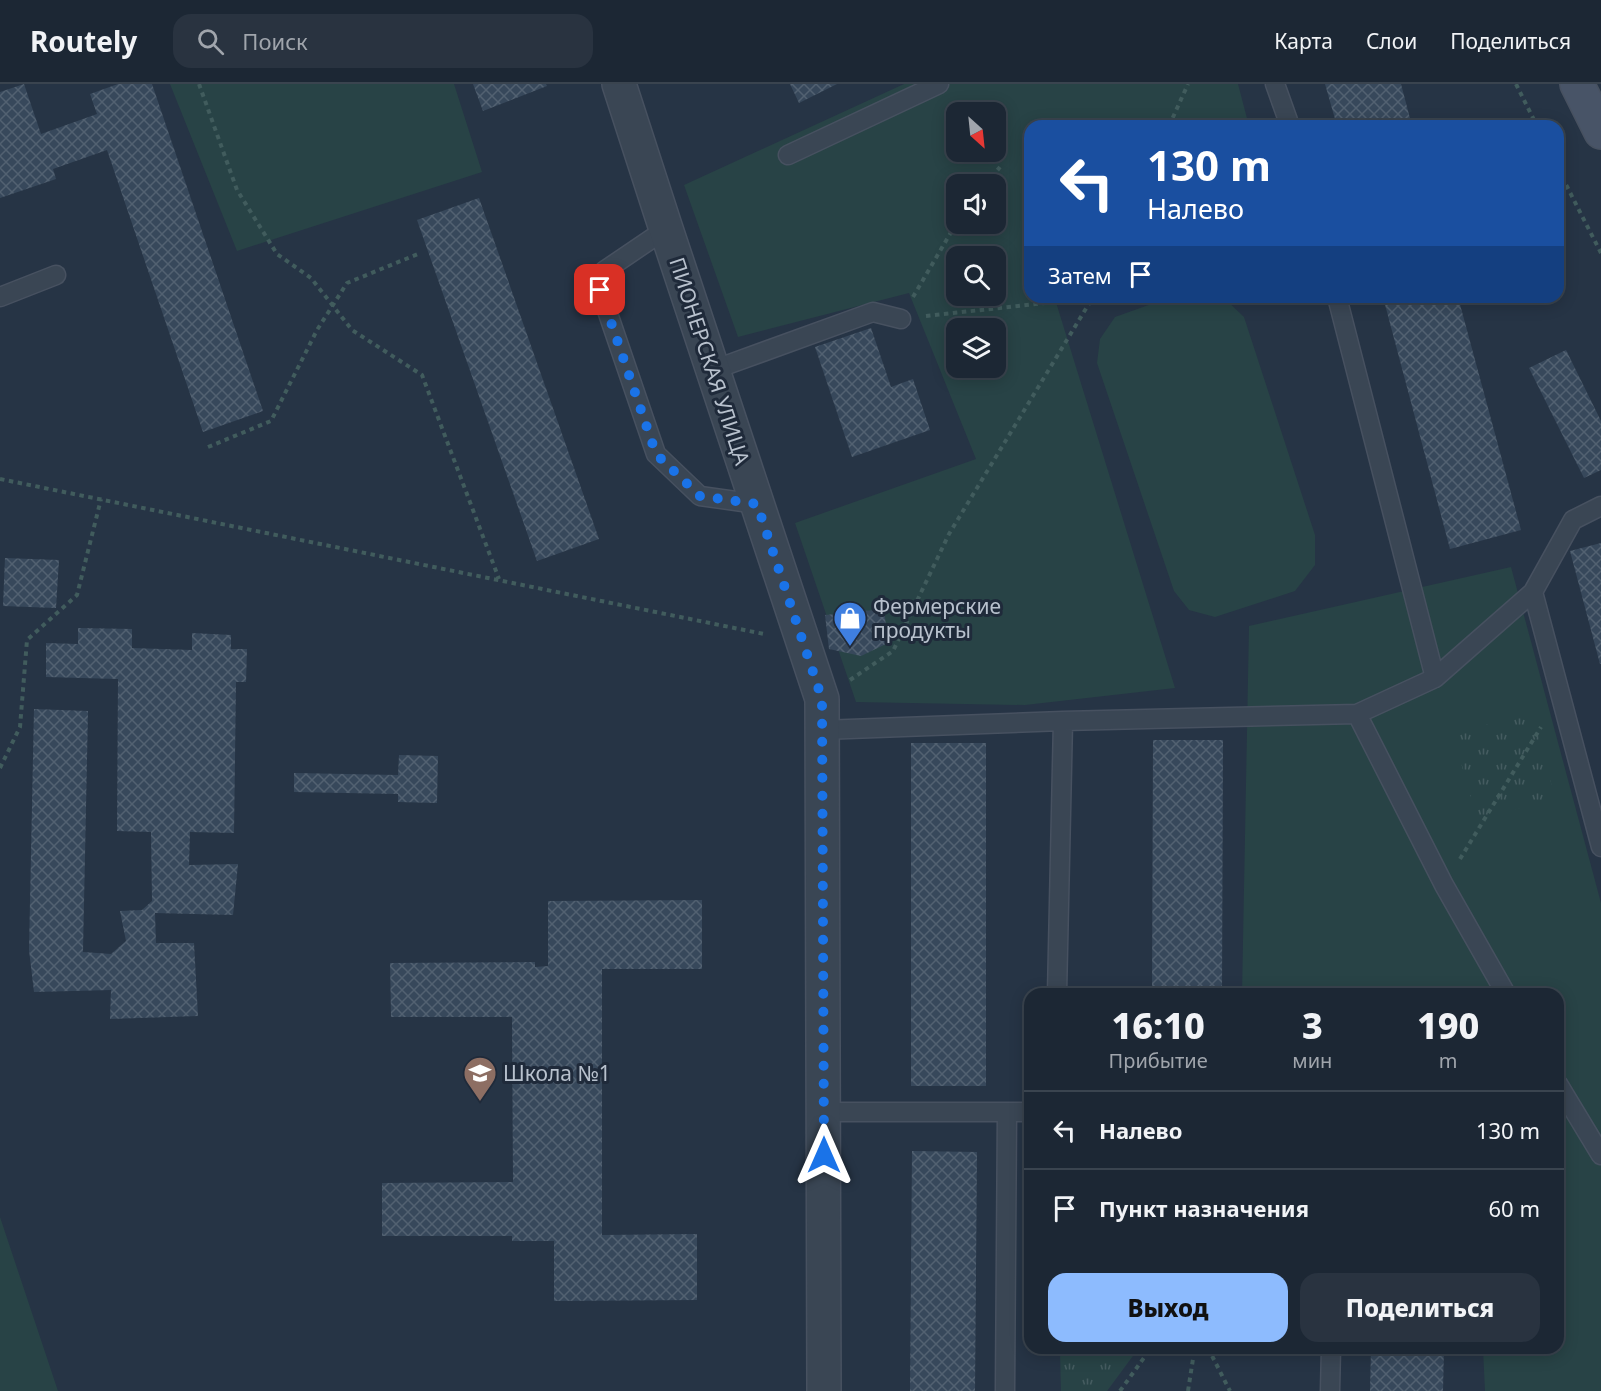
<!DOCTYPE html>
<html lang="ru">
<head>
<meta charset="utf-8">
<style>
  body { margin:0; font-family:"Noto Sans",sans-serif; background:#293340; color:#f1f3f6; height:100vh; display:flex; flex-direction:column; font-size:22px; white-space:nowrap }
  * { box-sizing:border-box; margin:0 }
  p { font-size:20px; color:#a0a5ac }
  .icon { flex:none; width:33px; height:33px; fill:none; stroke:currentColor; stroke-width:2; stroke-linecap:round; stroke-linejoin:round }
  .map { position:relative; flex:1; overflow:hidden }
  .sheet { position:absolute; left:1024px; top:904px; width:540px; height:366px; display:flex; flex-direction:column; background:#1c2734; border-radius:18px; box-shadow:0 3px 15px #0003,0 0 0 2px #3a444f }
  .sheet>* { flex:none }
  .hud { position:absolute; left:1024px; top:36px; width:540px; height:183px; border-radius:18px; box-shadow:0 3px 15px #0003,0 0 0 2px #3a444f; background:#1a4fa0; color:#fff; overflow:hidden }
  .needle { width:39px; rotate:153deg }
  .buttons { position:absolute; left:946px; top:18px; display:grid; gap:12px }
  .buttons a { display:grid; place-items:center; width:60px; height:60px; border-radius:12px; background:#1c2734; box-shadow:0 3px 15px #0003,0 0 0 2px #3a444f; font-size:30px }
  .pin { position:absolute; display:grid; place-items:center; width:51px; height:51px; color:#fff; margin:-26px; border-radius:12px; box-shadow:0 3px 9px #0006 }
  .me { position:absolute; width:66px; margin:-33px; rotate:0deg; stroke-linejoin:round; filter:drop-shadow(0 0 4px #0008) }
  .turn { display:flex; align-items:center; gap:21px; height:126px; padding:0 24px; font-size:27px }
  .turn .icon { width:78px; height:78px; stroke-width:2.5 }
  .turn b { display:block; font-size:42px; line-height:51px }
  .then { display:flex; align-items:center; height:57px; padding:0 24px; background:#0003; gap:12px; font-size:22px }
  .eta { display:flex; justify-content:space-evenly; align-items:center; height:102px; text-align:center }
  .eta b { font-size:36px; font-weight:800; line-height:42px }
  .button { display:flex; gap:12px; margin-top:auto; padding:12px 24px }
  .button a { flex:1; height:69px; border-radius:18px; background:#8dbbfe; color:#111; font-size:24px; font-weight:800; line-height:69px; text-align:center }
  .button a+a { background:#293340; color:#f1f3f6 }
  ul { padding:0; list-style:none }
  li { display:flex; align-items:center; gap:18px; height:78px; padding:0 24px; border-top:2px solid #3a444f }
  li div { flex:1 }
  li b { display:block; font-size:22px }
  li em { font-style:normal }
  header { display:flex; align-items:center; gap:36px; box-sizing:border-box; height:84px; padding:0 30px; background:#1c2734; border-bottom:2px solid #3a444f }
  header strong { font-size:28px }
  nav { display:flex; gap:33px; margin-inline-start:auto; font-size:21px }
  .search { width:420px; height:54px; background:#293340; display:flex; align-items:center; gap:15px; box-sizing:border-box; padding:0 21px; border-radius:18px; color:#a0a5ac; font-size:22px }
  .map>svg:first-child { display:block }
  .green { fill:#284346; fill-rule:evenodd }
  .park { fill:url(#park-tufts) }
  .building { fill:url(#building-cross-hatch) }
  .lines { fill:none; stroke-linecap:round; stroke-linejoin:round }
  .service-casing { stroke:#475160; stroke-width:21 }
  .minor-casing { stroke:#475160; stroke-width:36 }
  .secondary-casing { stroke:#475160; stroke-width:36 }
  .path { stroke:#415c5d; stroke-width:4; stroke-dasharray:4.5 4.5; stroke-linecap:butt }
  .service { stroke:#3a4654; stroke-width:18 }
  .minor { stroke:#3a4654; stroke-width:33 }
  .secondary { stroke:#485467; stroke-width:33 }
  .route { stroke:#1a73e8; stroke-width:10; stroke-dasharray:0 18 }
  .labels { text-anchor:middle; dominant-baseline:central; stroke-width:6; stroke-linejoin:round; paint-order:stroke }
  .street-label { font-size:21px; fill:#b8c1cd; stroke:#1f2a3a }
  .poi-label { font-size:21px; fill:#b8c1cd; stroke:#1f2a3a; text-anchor:start }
</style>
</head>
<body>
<header>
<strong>Routely</strong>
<div class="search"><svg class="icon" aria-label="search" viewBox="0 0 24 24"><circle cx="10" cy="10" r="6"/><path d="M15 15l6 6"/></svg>Поиск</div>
<nav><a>Карта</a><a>Слои</a><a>Поделиться</a></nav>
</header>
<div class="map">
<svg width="1601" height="1307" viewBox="0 0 1601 1307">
  <defs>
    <pattern id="park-tufts" width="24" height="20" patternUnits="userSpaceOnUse" patternTransform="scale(1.5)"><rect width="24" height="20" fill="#284346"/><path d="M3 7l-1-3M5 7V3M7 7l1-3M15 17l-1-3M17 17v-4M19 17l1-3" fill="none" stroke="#455c60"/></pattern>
    <pattern id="building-cross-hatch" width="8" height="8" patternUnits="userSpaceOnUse" patternTransform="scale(1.5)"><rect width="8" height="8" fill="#37485b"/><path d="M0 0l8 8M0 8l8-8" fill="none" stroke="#526171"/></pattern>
  </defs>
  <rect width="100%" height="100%" fill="#263445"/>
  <path class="green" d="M 170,0 L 454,0 L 482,88 L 237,167 Z
    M 904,0 L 1238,0 L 1249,42 L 1030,42 L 1030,213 L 1059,213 L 1055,215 L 1175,604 L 1025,621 L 856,618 L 795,439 L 976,375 L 909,209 L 738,253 L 684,101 ZM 957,28 L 996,28 L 996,68 L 957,68 ZM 957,100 L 996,100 L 996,140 L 957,140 ZM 957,172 L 996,172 L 996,212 L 957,212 ZM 957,244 L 996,244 L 996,284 L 957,284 Z
    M 1171,213 L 1223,213 L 1244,233 L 1315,451 L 1315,481 L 1295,507 L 1215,533 L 1189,526 L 1174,507 L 1097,279 L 1100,255 L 1115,233 Z
    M 1511,483 L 1601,819 L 1601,1307 L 1485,1307 L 1483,1265 L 1558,1264 L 1558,910 L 1242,910 L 1249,542 Z
    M 0,1133 L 58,1307 L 0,1307 Z"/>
  <path class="park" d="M 1532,628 L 1555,714 L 1477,736 L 1453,650 Z
    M 1060,1265 L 1061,1264 L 1138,1265 L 1107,1307 L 1061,1307 Z"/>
  <path class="building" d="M 24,0 L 41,50 L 97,30 L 90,10 L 118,0 L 152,0 L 263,327 L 203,348 L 107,66 L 53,85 L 56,95 L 0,114 L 0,8 Z
    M 473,0 L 546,0 L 547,2 L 483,27 Z
    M 790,0 L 837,0 L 799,19 Z
    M 1325,0 L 1401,0 L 1412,42 L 1337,42 Z
    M 961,68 L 988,68 L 966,78 Z
    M 479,114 L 599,455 L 537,477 L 417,136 Z
    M 1383,213 L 1458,213 L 1521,446 L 1450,465 Z
    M 871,244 L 891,303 L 913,295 L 930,346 L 852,373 L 815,263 Z
    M 1566,266 L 1601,337 L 1601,386 L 1584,394 L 1529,284 Z
    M 1601,459 L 1601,580 L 1600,580 L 1570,467 Z
    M 5,474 L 59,476 L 56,524 L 3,522 Z
    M 884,525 L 888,559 L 861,572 L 829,565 L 825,531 Z
    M 78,544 L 132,545 L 132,564 L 192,566 L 192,549 L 231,551 L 231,565 L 247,565 L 246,598 L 236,598 L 234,749 L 190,748 L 189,781 L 238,780 L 233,831 L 155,829 L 156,859 L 194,859 L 198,932 L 110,935 L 111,906 L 34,908 L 29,866 L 34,625 L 88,627 L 83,868 L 111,870 L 126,857 L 120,827 L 142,826 L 152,817 L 151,748 L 117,747 L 118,595 L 46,593 L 46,559 L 78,560 Z
    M 1153,656 L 1223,656 L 1222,910 L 1152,910 Z
    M 911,659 L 986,659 L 986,1002 L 911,1002 Z
    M 399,671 L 438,672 L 437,719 L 398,718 L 398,710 L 294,708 L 294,689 L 398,691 Z
    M 702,816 L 702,885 L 602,885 L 602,1151 L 697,1150 L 697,1216 L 554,1217 L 554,1157 L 512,1157 L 512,1152 L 382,1152 L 382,1099 L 513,1098 L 512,933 L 391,933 L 390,879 L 535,878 L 535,883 L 548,882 L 548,817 Z
    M 912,1067 L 977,1068 L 975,1307 L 910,1307 Z
    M 1371,1264 L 1444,1264 L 1443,1307 L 1370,1307 Z"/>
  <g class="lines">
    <defs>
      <path id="service" d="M 1275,0 L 1290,42
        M 788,71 L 939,0
        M 666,145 L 604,187 L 600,206 L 656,370 L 700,412 L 757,420
        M 0,213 L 56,191
        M 1337,213 L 1435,594 L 1357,630 L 1444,801 L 1506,910
        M 713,286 L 873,228 L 901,235
        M 1533,508 L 1601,763
        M 1435,594 L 1533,508 L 1573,436 L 1601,422
        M 822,646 L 1063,637 L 1357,630
        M 1057,910 L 1063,637
        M 1558,1000 L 1601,1071
        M 823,1028 L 1030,1028
        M 1005,1307 L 1007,1028
        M 1330,1307 L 1331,1264"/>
      <path id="minor" d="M 619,0 L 666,145 L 822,615 L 824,1307"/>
      <path id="secondary" d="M 1577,0 L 1601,48"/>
    </defs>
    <use href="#service" class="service-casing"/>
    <use href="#minor" class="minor-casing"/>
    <use href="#secondary" class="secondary-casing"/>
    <path class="path" d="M 199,0 L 237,106 L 277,170 L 311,194 L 352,246 L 422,291 L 499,495
      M 1516,0 L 1537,42
      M 1169,42 L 1188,0
      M 1558,85 L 1601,169
      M 986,100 L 1000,83
      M 913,213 L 957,138
      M 926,232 L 1091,214
      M 208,363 L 271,337 L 317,246 L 347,199 L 418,170
      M 0,395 L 764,550
      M 850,596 L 893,567 L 949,450 L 1093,213
      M 0,684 L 20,643 L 27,556 L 77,511 L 101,415
      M 1460,775 L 1541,643
      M 1208,1264 L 1230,1307
      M 1120,1307 L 1151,1264
      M 1188,1307 L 1193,1275 L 1191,1264"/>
    <use href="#service" class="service"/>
    <use href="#minor" class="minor"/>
    <use href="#secondary" class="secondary"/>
  </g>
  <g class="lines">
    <path class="route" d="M 600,206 L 656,370 L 700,412 L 757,420 L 822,615 L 824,1071"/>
  </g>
  <defs>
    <symbol id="shop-pin" viewBox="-11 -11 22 30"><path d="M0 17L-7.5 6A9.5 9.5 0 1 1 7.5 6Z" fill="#3f7fe0" stroke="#1f2a3a"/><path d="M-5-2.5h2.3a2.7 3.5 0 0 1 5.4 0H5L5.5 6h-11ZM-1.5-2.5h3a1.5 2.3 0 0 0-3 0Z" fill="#fff"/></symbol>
    <symbol id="school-pin" viewBox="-11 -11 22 30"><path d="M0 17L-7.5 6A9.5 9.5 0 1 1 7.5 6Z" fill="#8d6e63" stroke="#1f2a3a"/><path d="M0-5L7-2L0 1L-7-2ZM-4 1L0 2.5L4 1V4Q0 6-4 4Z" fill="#fff"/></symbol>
  </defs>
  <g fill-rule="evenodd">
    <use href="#shop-pin" x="831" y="515" width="38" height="52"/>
    <use href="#school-pin" x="461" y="970" width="38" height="52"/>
  </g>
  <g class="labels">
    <g class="street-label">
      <text transform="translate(710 277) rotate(72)">ПИОНЕРСКАЯ УЛИЦА</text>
    </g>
    <g class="poi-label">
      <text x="873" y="522">Фермерские<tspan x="873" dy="24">продукты</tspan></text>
      <text x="503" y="989">Школа №1</text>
    </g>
  </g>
</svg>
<div class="buttons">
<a><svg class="needle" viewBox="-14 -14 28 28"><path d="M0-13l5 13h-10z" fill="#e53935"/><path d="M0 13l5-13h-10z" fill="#a0a5ac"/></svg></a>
<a><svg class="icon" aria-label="sound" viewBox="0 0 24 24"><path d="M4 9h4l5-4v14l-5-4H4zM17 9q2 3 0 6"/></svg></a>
<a><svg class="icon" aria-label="search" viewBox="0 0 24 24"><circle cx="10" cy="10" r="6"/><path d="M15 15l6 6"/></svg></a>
<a><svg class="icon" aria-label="layers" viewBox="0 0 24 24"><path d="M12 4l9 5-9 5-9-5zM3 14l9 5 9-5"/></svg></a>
</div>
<div class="pin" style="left:600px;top:206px;background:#d93025"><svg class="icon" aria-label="arrive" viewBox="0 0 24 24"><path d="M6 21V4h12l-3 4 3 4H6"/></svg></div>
<svg class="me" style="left:824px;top:1071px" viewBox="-20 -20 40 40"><path d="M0-17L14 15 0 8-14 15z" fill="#1a73e8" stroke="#fff" stroke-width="4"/></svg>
<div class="hud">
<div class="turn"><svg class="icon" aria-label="left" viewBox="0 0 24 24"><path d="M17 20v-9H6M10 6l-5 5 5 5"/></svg><div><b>130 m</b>Налево</div></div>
<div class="then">Затем<svg class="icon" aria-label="arrive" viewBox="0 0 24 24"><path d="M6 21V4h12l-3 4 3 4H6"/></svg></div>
</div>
<section class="sheet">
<div class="eta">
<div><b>16:10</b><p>Прибытие</p></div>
<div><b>3</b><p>мин</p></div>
<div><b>190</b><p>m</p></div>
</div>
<ul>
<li><svg class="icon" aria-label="left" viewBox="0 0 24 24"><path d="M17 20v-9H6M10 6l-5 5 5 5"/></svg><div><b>Налево</b></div><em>130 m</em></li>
<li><svg class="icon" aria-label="arrive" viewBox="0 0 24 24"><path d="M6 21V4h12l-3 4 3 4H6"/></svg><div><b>Пункт назначения</b></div><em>60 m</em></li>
</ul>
<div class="button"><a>Выход</a><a>Поделиться</a></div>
</section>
</div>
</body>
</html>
